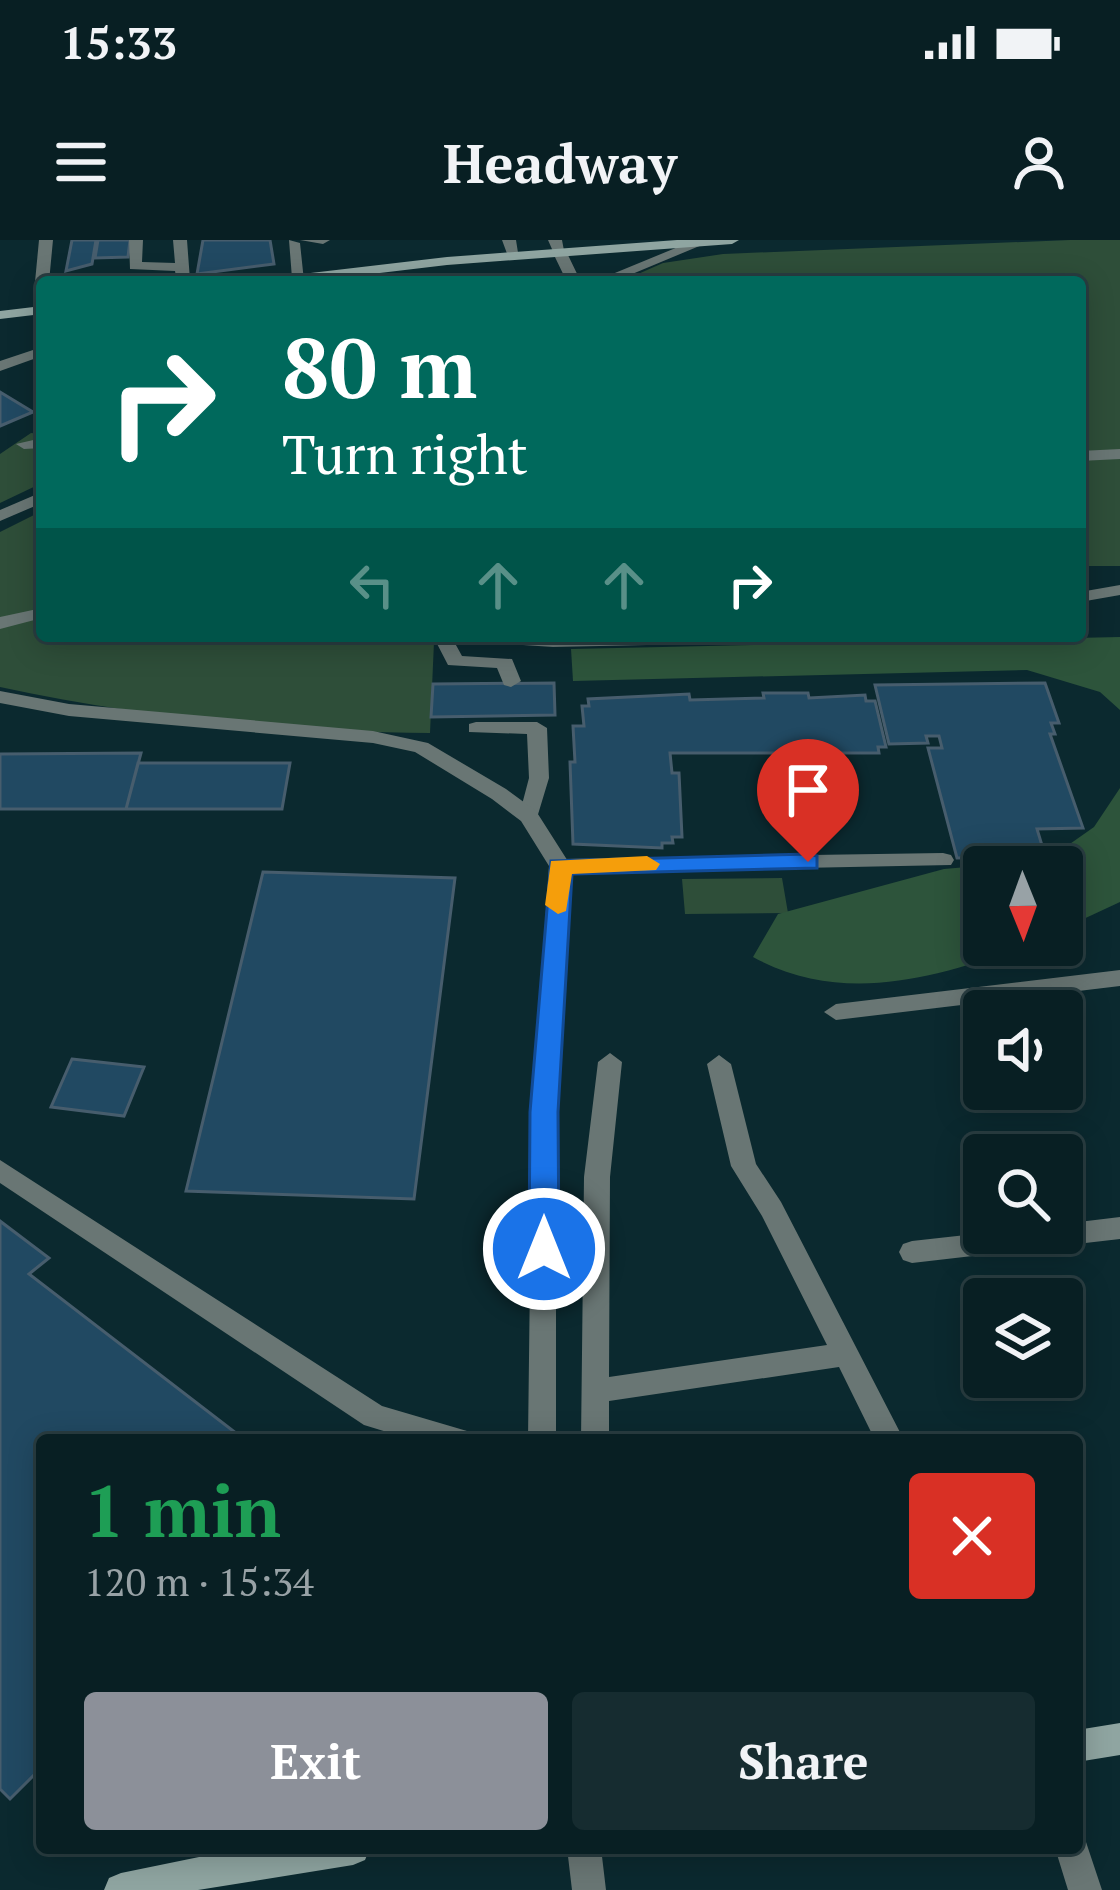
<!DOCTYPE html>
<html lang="en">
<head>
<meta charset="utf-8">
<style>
  body { margin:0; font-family:"PT Serif",serif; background:#162c30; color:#f1f3f6; height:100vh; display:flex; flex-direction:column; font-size:45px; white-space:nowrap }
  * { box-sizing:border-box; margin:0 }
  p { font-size:39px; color:#98a2a6 }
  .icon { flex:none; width:66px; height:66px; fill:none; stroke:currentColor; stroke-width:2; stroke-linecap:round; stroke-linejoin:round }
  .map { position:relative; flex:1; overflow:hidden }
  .panel { position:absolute; left:36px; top:1194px; width:1047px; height:420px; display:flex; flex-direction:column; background:#081f23; border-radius:12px; box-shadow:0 6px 30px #0003,0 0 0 3px #293d41 }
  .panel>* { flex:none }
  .banner { position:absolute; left:36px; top:36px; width:1050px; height:366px; border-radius:12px; box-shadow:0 6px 30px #0003,0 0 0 3px #293d41; background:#00695c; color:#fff; overflow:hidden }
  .needle { width:78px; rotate:179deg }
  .fabs { position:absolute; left:963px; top:606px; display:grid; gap:24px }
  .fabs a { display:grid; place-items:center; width:120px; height:120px; border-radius:12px; background:#081f23; box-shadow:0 6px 30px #0003,0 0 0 3px #293d41; font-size:60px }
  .pin { position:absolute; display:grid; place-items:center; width:102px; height:102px; color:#fff; margin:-123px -51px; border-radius:50% 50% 50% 0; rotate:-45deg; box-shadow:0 0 12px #0007 }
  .pin .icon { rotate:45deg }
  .me { position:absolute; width:132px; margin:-66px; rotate:0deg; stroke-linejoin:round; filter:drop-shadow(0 0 9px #0008) }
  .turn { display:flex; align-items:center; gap:42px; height:252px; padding:0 48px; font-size:54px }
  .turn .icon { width:156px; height:156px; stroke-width:2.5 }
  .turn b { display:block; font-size:84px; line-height:102px }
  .lanes { display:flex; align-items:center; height:114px; padding:0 48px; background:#0003; justify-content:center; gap:60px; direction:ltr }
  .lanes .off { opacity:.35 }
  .round { display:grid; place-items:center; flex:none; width:126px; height:126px; border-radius:12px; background:#162c30 }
  .summary { display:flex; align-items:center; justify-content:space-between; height:204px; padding:0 48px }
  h1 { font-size:72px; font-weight:700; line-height:90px; color:#1e9e55 }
  .button { display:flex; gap:24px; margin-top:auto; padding:24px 48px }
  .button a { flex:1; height:138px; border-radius:12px; background:#8c9099; color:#fff; font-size:48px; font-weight:700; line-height:138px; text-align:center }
  .button a+a { background:#162c30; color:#f1f3f6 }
  .status { display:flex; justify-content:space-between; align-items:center; height:84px; padding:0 60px; background:#081f23; direction:ltr }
  .status svg { height:33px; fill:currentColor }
  header { display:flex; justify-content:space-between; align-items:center; height:156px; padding:0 48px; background:#081f23; font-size:54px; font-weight:700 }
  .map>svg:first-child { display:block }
  .green { fill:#2e4e39 }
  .forest { fill:#2d543b }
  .building { fill:#214962; stroke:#475d6d; stroke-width:3 }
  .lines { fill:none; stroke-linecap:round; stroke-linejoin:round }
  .service { fill:#697674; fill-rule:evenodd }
  .minor { fill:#697674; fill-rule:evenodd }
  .secondary { fill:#8fa5a1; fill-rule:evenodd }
  .route { fill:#1a73e8; stroke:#114b97; stroke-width:3 }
  .slow { fill:#f59e0b }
</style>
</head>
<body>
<div class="status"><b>15:33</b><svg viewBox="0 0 49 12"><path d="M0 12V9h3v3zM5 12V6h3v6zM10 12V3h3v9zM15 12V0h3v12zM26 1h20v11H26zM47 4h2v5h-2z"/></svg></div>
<header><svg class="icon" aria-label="menu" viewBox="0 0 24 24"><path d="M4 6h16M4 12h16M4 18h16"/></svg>Headway<svg class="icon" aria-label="person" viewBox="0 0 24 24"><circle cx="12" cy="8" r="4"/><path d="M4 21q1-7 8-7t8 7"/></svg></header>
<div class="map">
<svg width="1120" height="1650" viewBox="0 0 1120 1650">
  <rect width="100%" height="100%" fill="#0b292f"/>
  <path class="green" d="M 1070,0 L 1120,0 L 1120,326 L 1080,326 L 1080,42 L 620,42 L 663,23 L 723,14 Z
    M 31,193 L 42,194 L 42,243 L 0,263 L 0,214 Z
    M 42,271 L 42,396 L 390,396 L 434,402 L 430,493 C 288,492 139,477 0,447 L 0,292 Z
    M 782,638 L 788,673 L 685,674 L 682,639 Z"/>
  <path class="forest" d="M 1120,397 L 1120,470 L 1100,452 L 1027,430 L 573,441 L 571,409 Z
    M 1120,548 L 1120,662 L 1062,689 L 1062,627 L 984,627 L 984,705 L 1027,705 C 936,738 843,766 753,717 L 778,674 L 944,629 L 1047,620 L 1094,587 Z"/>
  <path class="building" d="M 72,0 L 96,0 L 92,24 L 66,31 Z
    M 98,0 L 130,0 L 128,17 L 95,18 Z
    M 203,0 L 270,0 L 274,24 L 197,34 Z
    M 0,152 L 33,172 L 0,186 Z
    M 554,443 L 555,475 L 431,477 L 433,444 Z
    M 1045,443 L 1059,483 L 1051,483 L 1055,494 L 1050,494 L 1083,588 L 1037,589 L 1044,612 L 1032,612 L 1033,617 L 957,618 L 928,508 L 942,508 L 939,496 L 926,496 L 928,503 L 889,504 L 875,445 Z
    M 763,453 L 808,453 L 809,458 L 865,455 L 866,461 L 875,461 L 886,507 L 878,507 L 879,513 L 670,513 L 672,533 L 679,533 L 682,597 L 672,597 L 673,603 L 662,603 L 662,608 L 573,604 L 570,522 L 575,522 L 573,486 L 584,486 L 582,466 L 589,466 L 588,459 L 689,454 L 690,460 L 764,458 Z
    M 141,513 L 126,569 L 0,569 L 0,514 Z
    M 138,523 L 290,523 L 282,569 L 126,569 Z
    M 263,632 L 455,638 L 414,959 L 186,951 Z
    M 72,819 L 144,827 L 124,876 L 51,867 Z
    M 0,981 L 49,1018 L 29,1034 L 245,1200 L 42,1200 L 42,1527 L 10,1559 L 0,1549 Z"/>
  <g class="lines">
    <path class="service" d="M 39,0 L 53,0 L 49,42 L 42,42 L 42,46 L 35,42 Z
      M 129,0 L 143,0 L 142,22 L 175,23 L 173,0 L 187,0 L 190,40 L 177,42 L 175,31 L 130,29 Z
      M 289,0 L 300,3 L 304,41 L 292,38 Z
      M 300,0 L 330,0 L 323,4 Z
      M 502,0 L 516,0 L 519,19 L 509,19 Z
      M 548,0 L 562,0 L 565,16 L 555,16 Z
      M 42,198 L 42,208 L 24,209 L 16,204 Z
      M 1120,209 L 1120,219 L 1080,221 L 1080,211 Z
      M 1120,345 L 1120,355 L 1080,362 L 1080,352 Z
      M 433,396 L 451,396 L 462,416 L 512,419 L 521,441 L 511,447 L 504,445 L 497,428 L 448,425 Z
      M 471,396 L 797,396 L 788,402 L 553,407 L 480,402 Z
      M 476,482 L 537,482 L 547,488 L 549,538 L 536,581 L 522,581 L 519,576 L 529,538 L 527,494 L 469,492 L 469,484 Z
      M 943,613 L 951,615 L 954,620 L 951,625 L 560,633 L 549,626 L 560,619 Z
      M 1120,730 L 1120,746 L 836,780 L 824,772 L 836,764 Z
      M 610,813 L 622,822 L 610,937 L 609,1137 L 827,1105 L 762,976 L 731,926 L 707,824 L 719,815 L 731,824 L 756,924 L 781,962 L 904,1200 L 875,1200 L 839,1127 L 609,1161 L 609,1200 L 581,1200 L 584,937 L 598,822 Z
      M 0,920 L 382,1166 L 467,1191 L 471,1200 L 413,1200 L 364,1185 L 0,943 Z
      M 1120,977 L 1120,999 L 912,1023 L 903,1020 L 899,1012 L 903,1004 L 912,1001 L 984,993 L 1062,993 L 1062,984 Z
      M 1077,1593 L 1084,1596 L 1102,1650 L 1068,1650 L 1055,1608 L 1077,1608 Z
      M 567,1608 L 601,1608 L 606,1650 L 572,1650 Z"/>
    <path class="minor" d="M 695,0 L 709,2 L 613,42 L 593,42 Z
      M 560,9 L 567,13 L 581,42 L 567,42 L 553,13 Z
      M 42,107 L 42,116 L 0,131 L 0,121 Z
      M 42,252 L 42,263 L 0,281 L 0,270 Z
      M 42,368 L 42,378 L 0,389 L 0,377 Z
      M 0,451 L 69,464 L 373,491 L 428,503 L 506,549 L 536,571 L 571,626 L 556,872 L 556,1200 L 528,1200 L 532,872 L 549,626 L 521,581 L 492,559 L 415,512 L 373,503 L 69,476 L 0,463 Z"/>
    <path class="secondary" d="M 677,0 L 739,0 L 732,4 L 447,25 L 304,42 L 261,42 L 268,38 L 447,17 Z
      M 42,66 L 42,74 L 0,79 L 0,71 Z
      M 1120,1483 L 1120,1515 L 1077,1522 L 1077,1490 Z
      M 243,1608 L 370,1608 L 365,1620 L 353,1625 L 198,1650 L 104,1650 L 109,1638 L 121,1633 Z"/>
  </g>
  <path class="route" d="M 808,614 L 817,616 L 817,628 L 572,634 L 558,872 L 559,1009 L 554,1018 L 533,1018 L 529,1009 L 530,872 L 551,621 Z"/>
  <path class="slow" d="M 647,616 L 660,624 L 656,630 L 572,634 L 566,671 L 558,674 L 545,665 L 551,621 Z"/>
</svg>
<div class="fabs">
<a><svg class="needle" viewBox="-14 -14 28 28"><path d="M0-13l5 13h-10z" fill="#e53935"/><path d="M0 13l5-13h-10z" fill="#98a2a6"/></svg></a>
<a><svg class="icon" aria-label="sound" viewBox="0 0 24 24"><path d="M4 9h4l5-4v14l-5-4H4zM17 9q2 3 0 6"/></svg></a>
<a><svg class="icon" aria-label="search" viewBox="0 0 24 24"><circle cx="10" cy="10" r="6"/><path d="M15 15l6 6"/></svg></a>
<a><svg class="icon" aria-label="layers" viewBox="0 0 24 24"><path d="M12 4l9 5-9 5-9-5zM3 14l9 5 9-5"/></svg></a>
</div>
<div class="pin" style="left:808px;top:622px;background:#d93025"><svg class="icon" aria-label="arrive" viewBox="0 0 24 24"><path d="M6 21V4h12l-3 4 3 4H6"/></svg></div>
<svg class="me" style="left:544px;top:1009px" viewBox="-20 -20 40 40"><circle r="17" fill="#1a73e8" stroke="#fff" stroke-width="3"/><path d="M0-11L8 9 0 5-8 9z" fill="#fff"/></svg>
<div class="banner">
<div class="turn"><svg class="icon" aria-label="right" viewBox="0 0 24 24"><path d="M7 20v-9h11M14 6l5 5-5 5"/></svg><div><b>80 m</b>Turn right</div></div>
<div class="lanes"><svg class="icon off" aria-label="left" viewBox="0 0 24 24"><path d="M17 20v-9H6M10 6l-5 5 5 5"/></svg><svg class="icon off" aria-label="ahead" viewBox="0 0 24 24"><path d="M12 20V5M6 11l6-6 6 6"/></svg><svg class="icon off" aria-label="ahead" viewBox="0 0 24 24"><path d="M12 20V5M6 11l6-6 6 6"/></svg><svg class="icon" aria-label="right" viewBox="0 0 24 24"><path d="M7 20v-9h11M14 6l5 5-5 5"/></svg></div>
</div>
<section class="panel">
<div class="summary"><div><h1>1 min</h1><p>120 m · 15:34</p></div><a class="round" style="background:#d93025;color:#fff"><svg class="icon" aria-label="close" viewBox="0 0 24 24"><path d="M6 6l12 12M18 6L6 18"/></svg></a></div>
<div class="button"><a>Exit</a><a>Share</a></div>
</section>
</div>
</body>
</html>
